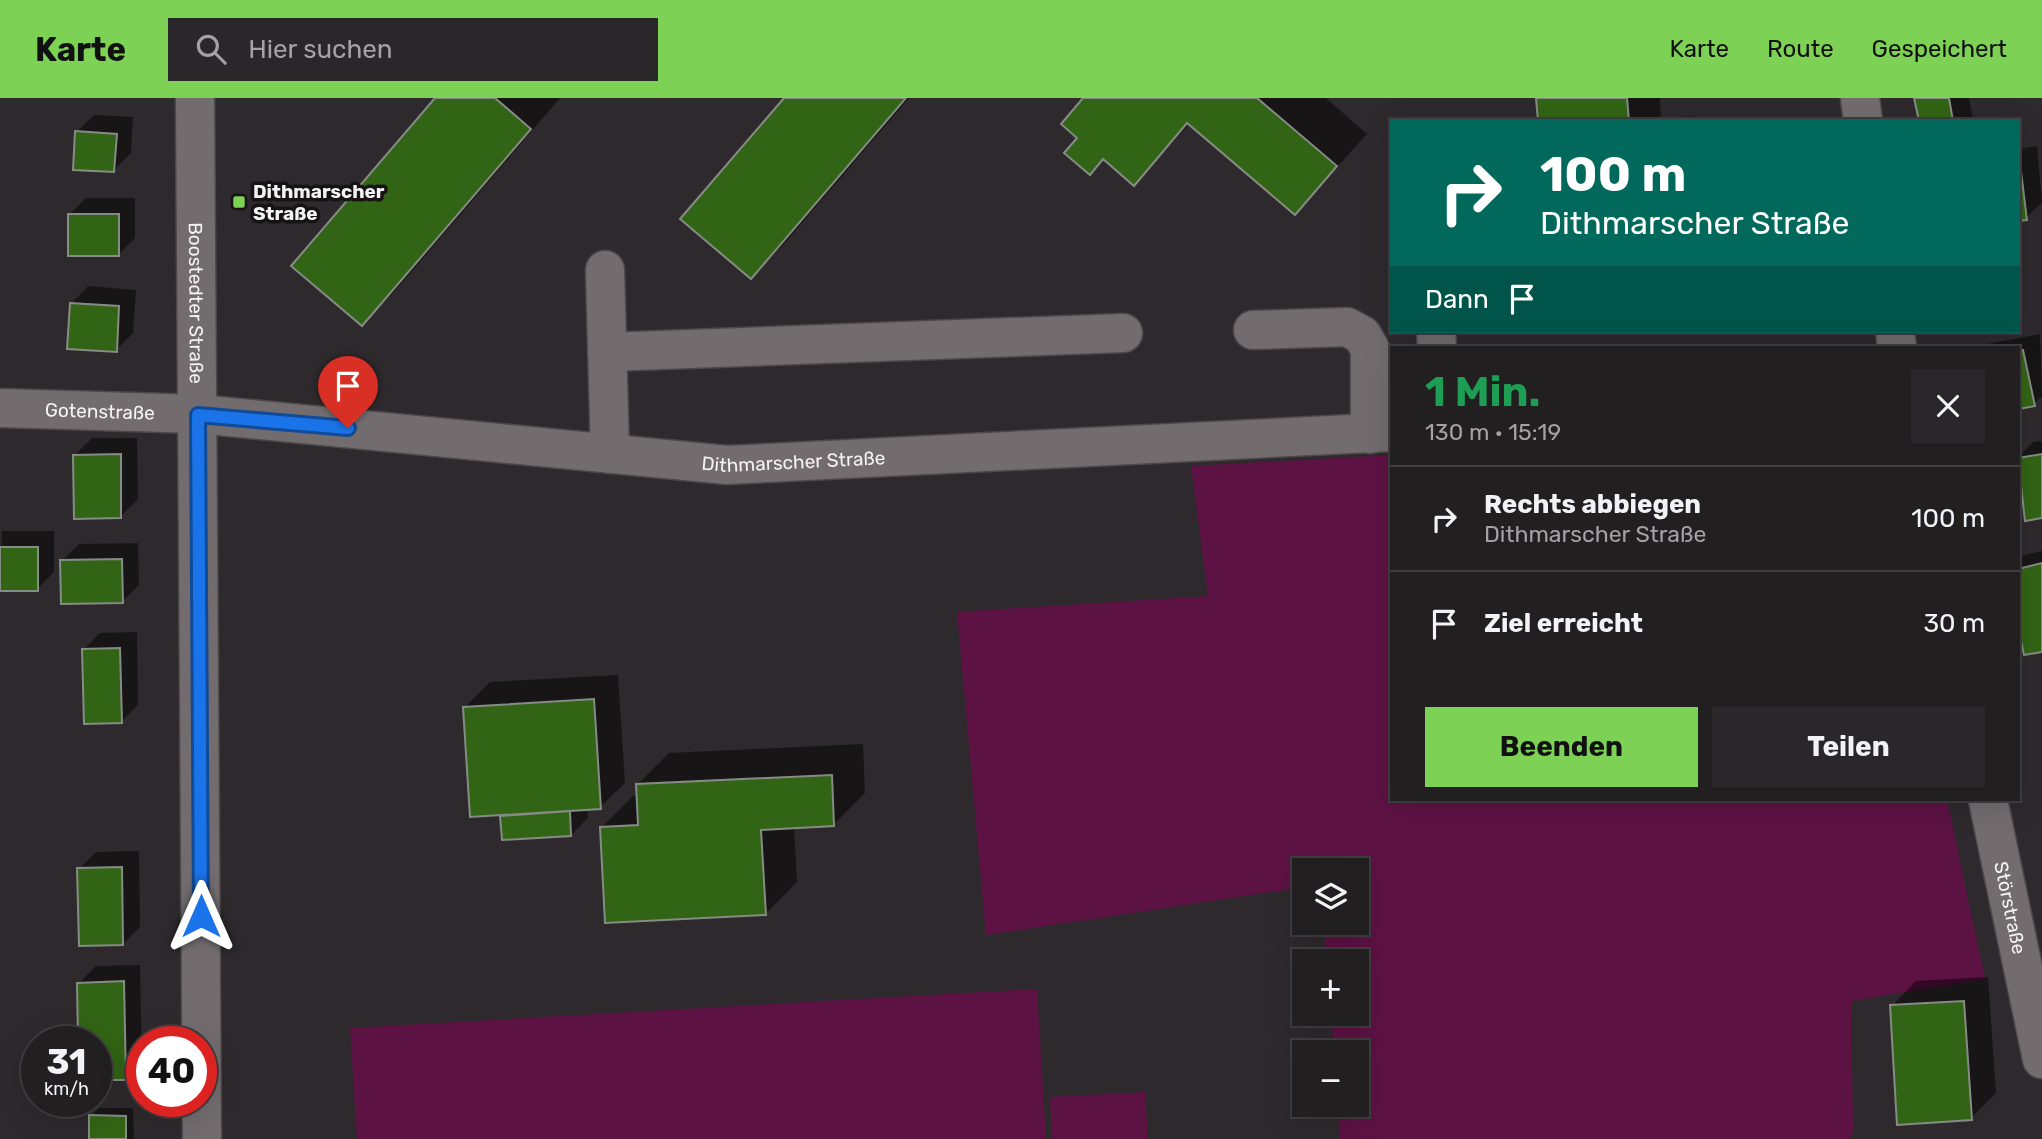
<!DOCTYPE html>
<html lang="de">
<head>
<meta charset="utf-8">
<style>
  body { margin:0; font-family:Rubik,sans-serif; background:#2a272a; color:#f1f3f6; height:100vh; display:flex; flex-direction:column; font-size:26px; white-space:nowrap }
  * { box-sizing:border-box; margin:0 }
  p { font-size:23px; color:#a2a2a5 }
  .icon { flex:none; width:38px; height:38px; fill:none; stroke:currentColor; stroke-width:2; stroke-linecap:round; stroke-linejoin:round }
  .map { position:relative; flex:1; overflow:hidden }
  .details { position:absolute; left:1390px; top:248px; width:630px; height:455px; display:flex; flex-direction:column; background:#221f21; border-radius:0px; box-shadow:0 7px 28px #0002,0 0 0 2px #3f3d3f }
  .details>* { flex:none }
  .top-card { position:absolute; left:1390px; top:21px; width:630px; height:214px; border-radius:0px; box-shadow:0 7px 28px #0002,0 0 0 2px #3f3d3f; background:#00695c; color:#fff; overflow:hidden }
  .tools { position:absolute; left:1292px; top:760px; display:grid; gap:14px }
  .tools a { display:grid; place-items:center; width:77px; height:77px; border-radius:0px; background:#221f21; box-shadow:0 7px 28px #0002,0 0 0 2px #3f3d3f; font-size:35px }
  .speed { position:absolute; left:21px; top:928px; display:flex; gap:14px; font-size:35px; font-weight:700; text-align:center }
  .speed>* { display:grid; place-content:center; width:91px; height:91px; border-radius:50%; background:#221f21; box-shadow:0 7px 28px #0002,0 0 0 2px #3f3d3f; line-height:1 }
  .speed small { font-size:18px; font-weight:400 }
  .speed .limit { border:10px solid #d22; background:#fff; color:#111 }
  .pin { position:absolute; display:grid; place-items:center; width:60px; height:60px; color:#fff; margin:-72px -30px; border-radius:50% 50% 50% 0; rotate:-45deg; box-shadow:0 0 7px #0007 }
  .pin .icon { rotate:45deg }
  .me { position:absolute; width:77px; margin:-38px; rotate:0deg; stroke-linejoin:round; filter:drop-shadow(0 0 5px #0008) }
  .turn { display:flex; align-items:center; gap:24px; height:147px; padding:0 35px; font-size:32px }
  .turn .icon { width:91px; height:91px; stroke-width:2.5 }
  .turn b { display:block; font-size:49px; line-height:60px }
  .then { display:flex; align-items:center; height:66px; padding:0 35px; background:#0003; gap:14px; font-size:26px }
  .round { display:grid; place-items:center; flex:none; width:74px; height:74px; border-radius:0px; background:#2a272a }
  .summary { display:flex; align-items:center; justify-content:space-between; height:119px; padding:0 35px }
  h1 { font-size:42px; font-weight:700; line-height:52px; color:#1e9e55 }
  .primary-button { display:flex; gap:14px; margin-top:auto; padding:14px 35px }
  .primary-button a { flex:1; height:80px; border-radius:0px; background:#7dd154; color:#111; font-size:28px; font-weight:700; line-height:80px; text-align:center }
  .primary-button a+a { background:#2a272a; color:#f1f3f6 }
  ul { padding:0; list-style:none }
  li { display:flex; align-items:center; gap:21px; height:105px; padding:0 35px; border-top:2px solid #3f3d3f }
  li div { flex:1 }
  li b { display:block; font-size:26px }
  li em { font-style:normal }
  header { display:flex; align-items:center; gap:42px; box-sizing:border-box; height:98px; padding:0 35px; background:#7dd154; color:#111 }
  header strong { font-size:33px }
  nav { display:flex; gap:38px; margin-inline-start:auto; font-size:24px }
  .search { width:490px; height:63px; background:#2a272a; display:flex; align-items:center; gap:18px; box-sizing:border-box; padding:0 24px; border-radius:0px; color:#a2a2a5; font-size:26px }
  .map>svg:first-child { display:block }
  .green { fill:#5d1244 }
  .shadow { fill:#0007 }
  .building { fill:#326415; stroke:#878b86; stroke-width:2 }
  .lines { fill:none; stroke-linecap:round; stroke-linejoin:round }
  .minor-casing { stroke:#4c484a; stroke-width:41 }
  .minor { stroke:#726c6f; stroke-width:38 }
  .route-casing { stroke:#114b97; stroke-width:18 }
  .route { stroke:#1a73e8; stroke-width:12 }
  .poi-dot { fill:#7dd154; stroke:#151314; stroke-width:2.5 }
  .labels { text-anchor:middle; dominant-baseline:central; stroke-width:7; stroke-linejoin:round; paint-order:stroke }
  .poi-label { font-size:19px; font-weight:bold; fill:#f5f2f4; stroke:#151314; text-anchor:start }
  .street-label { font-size:19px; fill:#f5f2f4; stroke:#151314 }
</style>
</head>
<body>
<header>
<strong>Karte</strong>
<div class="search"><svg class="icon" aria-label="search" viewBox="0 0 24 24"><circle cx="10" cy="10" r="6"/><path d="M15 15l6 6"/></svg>Hier suchen</div>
<nav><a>Karte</a><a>Route</a><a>Gespeichert</a></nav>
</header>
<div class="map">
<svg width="2042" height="1041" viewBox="0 0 2042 1041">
  <rect width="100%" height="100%" fill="#2e292c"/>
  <path class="green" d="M 1391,357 L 1391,702 L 1947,702 L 1985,881 L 1851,903 L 1853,1033 L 1850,1041 L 1340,1041 L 1337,1006 L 1356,1006 L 1356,954 L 1334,954 L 1331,915 L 1356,915 L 1356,863 L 1327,863 L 1324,824 L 1356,824 L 1356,772 L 1304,772 L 1304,789 L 986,837 L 957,514 L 1208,498 L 1191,368 Z
    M 1037,891 L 1046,1041 L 357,1041 L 350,930 Z
    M 1145,994 L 1148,1041 L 1052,1041 L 1050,999 Z"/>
  <path class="shadow" d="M 437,0 L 560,0 L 394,194 L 362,226 Z
    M 786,0 L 909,0 L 783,147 L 751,179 Z
    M 1085,0 L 1326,0 L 1367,36 L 1295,115 L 1190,25 L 1134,85 L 1104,60 L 1090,74 L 1079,40 Z
    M 1538,0 L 1660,0 L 1661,20 L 1694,18 L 1694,23 L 1539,23 Z
    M 1916,0 L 1969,0 L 1973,20 L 1921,23 Z
    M 94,17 L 133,19 L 131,55 L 114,72 L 77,34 Z
    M 2037,48 L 2042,104 L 2026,120 L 2018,121 L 2018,51 Z
    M 86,100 L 135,100 L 135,140 L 118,157 L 69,117 Z
    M 88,188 L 136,192 L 133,235 L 116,252 L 72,205 Z
    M 2040,236 L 2042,298 L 2034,306 L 2018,309 L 2018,250 L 1979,250 L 1982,247 Z
    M 92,340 L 137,340 L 138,401 L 121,418 L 75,357 Z
    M 2042,343 L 2042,418 L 2027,421 L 2018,360 L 2033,344 Z
    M 2,433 L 54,433 L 54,474 L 37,491 L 0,491 Z
    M 138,445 L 139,487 L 122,504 L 62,463 L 79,446 Z
    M 2042,453 L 2042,552 L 2025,555 L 2018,521 L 2018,464 L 2024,457 Z
    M 137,534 L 138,607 L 121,624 L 83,552 L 100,535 Z
    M 618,577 L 625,685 L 600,709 L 587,710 L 588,720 L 571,737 L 502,718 L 505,715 L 465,609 L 490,584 Z
    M 863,646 L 865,695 L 834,726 L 794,728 L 797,784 L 765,816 L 602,729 L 633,698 L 638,697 L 637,687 L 669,655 Z
    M 139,753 L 140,829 L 123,846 L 79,771 L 96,754 Z
    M 140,867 L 142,964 L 125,980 L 96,943 L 80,943 L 79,885 L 96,868 Z
    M 1988,879 L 1996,995 L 1971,1020 L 1892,908 L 1916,883 Z
    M 99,1010 L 133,1010 L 134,1041 L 91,1041 L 91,1018 Z"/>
  <path class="building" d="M 435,0 L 495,0 L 531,31 L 362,228 L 291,168 Z
    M 784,0 L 906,0 L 751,181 L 680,121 Z
    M 1083,0 L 1257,0 L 1337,68 L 1295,117 L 1187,25 L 1134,88 L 1103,61 L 1090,77 L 1064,55 L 1077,40 L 1061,26 Z
    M 1536,0 L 1627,0 L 1629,23 L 1538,23 Z
    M 1914,0 L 1949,0 L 1953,23 L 1919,23 Z
    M 75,33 L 117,36 L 114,74 L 73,72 Z
    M 2018,65 L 2020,65 L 2027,122 L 2018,123 Z
    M 68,116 L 119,116 L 119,158 L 68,158 Z
    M 70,205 L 119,208 L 117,254 L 67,251 Z
    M 2023,252 L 2035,308 L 2018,311 L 2018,253 Z
    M 121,356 L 121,420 L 74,421 L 73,357 Z
    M 2042,356 L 2042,420 L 2025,423 L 2018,360 Z
    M 0,449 L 38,449 L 38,493 L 0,493 Z
    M 122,461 L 123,505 L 61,506 L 60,462 Z
    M 2042,465 L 2042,554 L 2024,557 L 2018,529 L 2018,471 Z
    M 120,550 L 122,625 L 84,626 L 82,551 Z
    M 594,601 L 601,711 L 470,719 L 463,609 Z
    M 832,677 L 834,728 L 761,732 L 766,817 L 605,825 L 600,729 L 638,727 L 636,686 Z
    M 570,713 L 571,738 L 502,742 L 500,718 Z
    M 122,769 L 123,847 L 79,848 L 77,770 Z
    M 124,883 L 126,982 L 96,982 L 96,943 L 78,943 L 77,885 Z
    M 1964,903 L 1972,1022 L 1897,1027 L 1890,907 Z
    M 89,1017 L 126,1018 L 126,1041 L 89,1041 Z"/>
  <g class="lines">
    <defs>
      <g id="minor">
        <path id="s1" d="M 195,0 L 202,1041"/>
        <path d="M 1860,0 L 1863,23"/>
        <path d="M 605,172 L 610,356"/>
        <path d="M 1253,232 L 1347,229 L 1362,237 L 1370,251 L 1370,336"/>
        <path d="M 1436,233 L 1437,250"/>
        <path d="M 1895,233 L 1897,250"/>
        <path d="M 607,254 L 1123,235"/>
        <path id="s2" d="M 0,310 L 198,316 L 727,367 L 1391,334"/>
        <path id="s3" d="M 1988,702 L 2042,961"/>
      </g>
    </defs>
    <use href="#minor" class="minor-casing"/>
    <use href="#minor" class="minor"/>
  </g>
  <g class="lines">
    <defs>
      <path id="route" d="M 201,818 L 198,317 L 348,330"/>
    </defs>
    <use href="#route" class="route-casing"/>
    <use href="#route" class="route"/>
  </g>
  <rect class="poi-dot" x="232" y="97" width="14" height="14" rx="3.5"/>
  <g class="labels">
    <g class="poi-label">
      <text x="253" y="93">Dithmarscher<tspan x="253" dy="22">Straße</tspan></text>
    </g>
    <g class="street-label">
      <text stroke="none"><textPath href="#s1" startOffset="205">Boostedter Straße</textPath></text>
      <text stroke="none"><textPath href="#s2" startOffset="100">Gotenstraße</textPath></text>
      <text stroke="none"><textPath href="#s2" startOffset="796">Dithmarscher Straße</textPath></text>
      <text stroke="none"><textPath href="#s3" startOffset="110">Störstraße</textPath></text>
    </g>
  </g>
</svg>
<div class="tools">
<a><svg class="icon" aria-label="layers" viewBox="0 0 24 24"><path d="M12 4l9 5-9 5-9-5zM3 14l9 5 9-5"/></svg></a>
<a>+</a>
<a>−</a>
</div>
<div class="speed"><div>31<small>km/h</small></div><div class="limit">40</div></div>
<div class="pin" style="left:348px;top:330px;background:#d93025"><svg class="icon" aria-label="arrive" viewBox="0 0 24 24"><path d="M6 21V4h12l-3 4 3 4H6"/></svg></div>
<svg class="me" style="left:201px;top:818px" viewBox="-20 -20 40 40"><path d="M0-17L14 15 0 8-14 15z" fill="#1a73e8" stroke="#fff" stroke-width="4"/></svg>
<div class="top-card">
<div class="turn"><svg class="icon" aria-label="right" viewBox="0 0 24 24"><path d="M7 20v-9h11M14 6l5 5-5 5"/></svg><div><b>100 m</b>Dithmarscher Straße</div></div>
<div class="then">Dann<svg class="icon" aria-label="arrive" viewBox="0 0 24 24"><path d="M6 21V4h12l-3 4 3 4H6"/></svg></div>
</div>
<section class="details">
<div class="summary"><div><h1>1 Min.</h1><p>130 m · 15:19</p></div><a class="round"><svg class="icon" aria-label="close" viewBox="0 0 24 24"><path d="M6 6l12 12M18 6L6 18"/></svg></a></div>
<ul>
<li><svg class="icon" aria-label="right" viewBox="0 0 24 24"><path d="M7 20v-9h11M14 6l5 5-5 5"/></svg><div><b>Rechts abbiegen</b><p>Dithmarscher Straße</p></div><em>100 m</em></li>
<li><svg class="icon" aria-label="arrive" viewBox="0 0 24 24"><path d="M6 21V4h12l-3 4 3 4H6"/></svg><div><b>Ziel erreicht</b></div><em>30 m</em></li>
</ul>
<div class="primary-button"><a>Beenden</a><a>Teilen</a></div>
</section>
</div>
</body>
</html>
